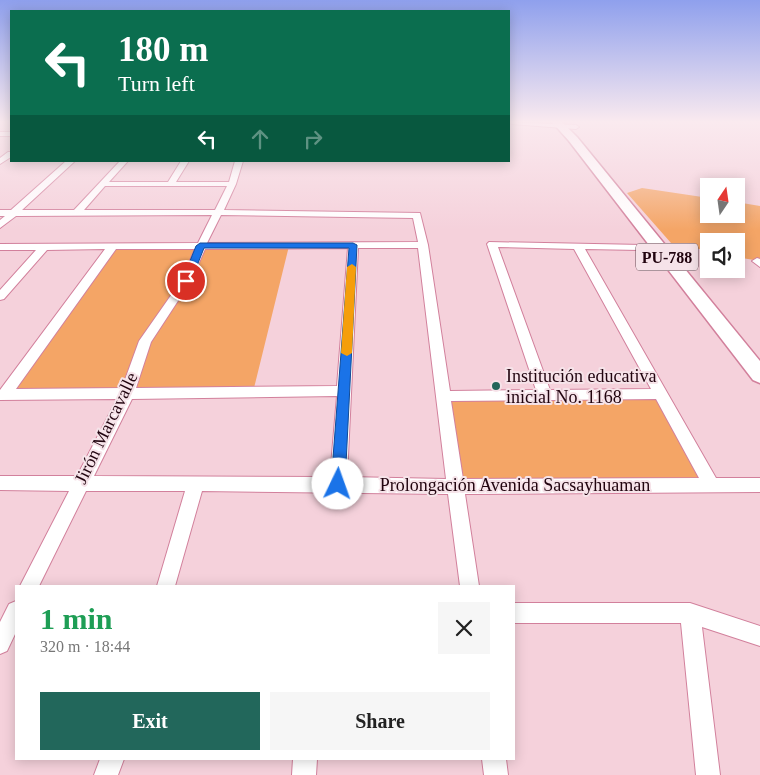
<!DOCTYPE html>
<html lang="en">
<head>
<meta charset="utf-8">
<style>
  body { margin:0; font-family:"Times New Roman",serif; background:#f6f6f6; color:#222; height:100vh; display:flex; flex-direction:column; font-size:19px; white-space:nowrap }
  * { box-sizing:border-box; margin:0 }
  p { font-size:16px; color:#767676 }
  .icon { flex:none; width:28px; height:28px; fill:none; stroke:currentColor; stroke-width:2; stroke-linecap:round; stroke-linejoin:round }
  .map { position:relative; flex:1; overflow:hidden }
  .panel { position:absolute; left:15px; top:585px; width:500px; height:175px; display:flex; flex-direction:column; background:#fff; border-radius:0px; box-shadow:0 2px 12px #0003 }
  .panel>* { flex:none }
  .banner { position:absolute; left:10px; top:10px; width:500px; height:152px; border-radius:0px; box-shadow:0 2px 12px #0003; background:#0b6e4f; color:#fff; overflow:hidden }
  .needle { width:32px; rotate:13deg }
  .buttons { position:absolute; left:700px; top:178px; display:grid; gap:10px }
  .buttons a { display:grid; place-items:center; width:45px; height:45px; border-radius:0px; background:#fff; box-shadow:0 2px 12px #0003; font-size:25px }
  .pin { position:absolute; display:grid; place-items:center; width:42px; height:42px; color:#fff; margin:-21px; border:2px solid #fff; border-radius:50%; box-shadow:0 1px 5px #0007 }
  .me { position:absolute; width:55px; margin:-28px; rotate:3deg; stroke-linejoin:round; filter:drop-shadow(0 0 4px #0008) }
  .turn { display:flex; align-items:center; gap:18px; height:105px; padding:0 25px; font-size:22px }
  .turn .icon { width:65px; height:65px; stroke-width:2.5 }
  .turn b { display:block; font-size:35px; line-height:42px }
  .lanes { display:flex; align-items:center; height:48px; padding:0 25px; background:#0003; justify-content:center; gap:25px; direction:ltr }
  .lanes .off { opacity:.35 }
  .round { display:grid; place-items:center; flex:none; width:52px; height:52px; border-radius:0px; background:#f6f6f6 }
  .summary { display:flex; align-items:center; justify-content:space-between; height:85px; padding:0 25px }
  h1 { font-size:30px; font-weight:600; line-height:38px; color:#1e9e55 }
  .action { display:flex; gap:10px; margin-top:auto; padding:10px 25px }
  .action a { flex:1; height:58px; border-radius:0px; background:#22675b; color:#fff; font-size:20px; font-weight:600; line-height:58px; text-align:center }
  .action a+a { background:#f6f6f6; color:#222 }
  .map>svg:first-child { display:block }
  .green { fill:#f4a566 }
  .lines { fill:none; stroke-linecap:round; stroke-linejoin:round }
  .minor-casing { stroke:#d2809c; stroke-width:2 }
  .primary-casing { stroke:#d2809c; stroke-width:3 }
  .minor { fill:#fff; fill-rule:evenodd }
  .primary { fill:#fff; fill-rule:evenodd }
  .route { fill:#1a73e8; stroke:#114b97 }
  .slow { fill:#f59e0b }
  .poi-dot { fill:#22675b; stroke:#f6e3e9; stroke-width:2 }
  .labels { text-anchor:middle; dominant-baseline:central; stroke-width:4; stroke-linejoin:round; paint-order:stroke }
  .shield { fill:#f6e3e9; stroke:#614750; stroke-width:1 }
  .shield-label { font-size:16px; font-weight:bold; fill:#21040f }
  .poi-label { font-size:18px; fill:#21040f; stroke:#f6e3e9; text-anchor:start }
  .street-label { font-size:18px; fill:#21040f; stroke:#f6e3e9 }
</style>
</head>
<body>
<div class="map">
<svg width="760" height="775" viewBox="0 0 760 775">
  <rect width="100%" height="100%" fill="#f5d1db"/>
  <path class="green" d="M 642,188 L 709,198 L 709,214 L 736,214 L 736,202 L 760,206 L 760,261 L 736,257 L 736,241 L 709,241 L 709,251 L 671,243 L 627,193 Z
    M 113,246 L 289,246 L 253,392 L 4,395 Z
    M 660,394 L 711,484 L 454,487 L 442,396 Z"/>
  <g class="lines">
    <defs>
      <path id="minor" d="M 509,122 L 576,125 L 579,127 L 576,129 L 512,124 Z
        M 0,132 L 11,132 L 11,136 L 0,136 Z
        M 8,152 L 11,152 L 11,157 L 0,164 L 0,158 Z
        M 66,161 L 75,161 L 22,210 L 74,210 L 120,161 L 128,161 L 109,182 L 168,182 L 181,161 L 189,161 L 176,182 L 229,182 L 235,161 L 243,161 L 236,184 L 224,210 L 420,213 L 428,245 L 450,391 L 536,390 L 487,244 L 489,242 L 643,245 L 643,249 L 640,250 L 585,249 L 716,478 L 760,478 L 760,492 L 465,494 L 479,586 L 460,586 L 448,494 L 202,491 L 175,586 L 157,586 L 185,491 L 86,491 L 39,586 L 20,586 L 69,491 L 0,490 L 0,476 L 77,476 L 117,399 L 0,400 L 0,390 L 105,249 L 47,250 L 4,299 L 0,300 L 0,290 L 36,250 L 0,250 L 0,244 L 198,243 L 212,215 L 16,216 L 0,228 L 0,220 L 5,216 L 0,216 L 0,210 L 11,210 ZM 105,186 L 227,186 L 215,210 L 84,210 ZM 221,215 L 413,218 L 418,242 L 207,243 ZM 498,247 L 574,249 L 651,389 L 550,390 ZM 348,248 L 337,386 L 136,388 L 151,342 L 191,281 L 205,249 ZM 358,248 L 418,248 L 446,479 L 347,477 ZM 116,249 L 195,249 L 181,281 L 139,341 L 122,388 L 16,389 ZM 337,396 L 330,477 L 94,476 L 132,399 ZM 656,399 L 699,478 L 463,479 L 451,401 Z
        M 757,258 L 760,259 L 760,267 L 752,261 Z
        M 16,601 L 16,632 L 7,651 L 0,654 L 0,622 L 9,604 Z
        M 514,603 L 690,603 L 760,626 L 760,646 L 702,627 L 720,775 L 696,775 L 681,623 L 514,623 Z
        M 100,759 L 124,759 L 118,775 L 94,775 Z
        M 293,759 L 317,759 L 316,775 L 292,775 Z
        M 482,759 L 506,759 L 508,775 L 484,775 Z"/>
      <path id="primary" d="M 552,122 L 562,122 L 577,137 L 760,361 L 760,383 L 753,380 L 569,141 Z"/>
    </defs>
    <use href="#minor" class="minor-casing"/>
    <use href="#primary" class="primary-casing"/>
    <use href="#minor" class="minor"/>
    <use href="#primary" class="primary"/>
  </g>
  <linearGradient id="sky" x2="0" y2="1"><stop stop-color="#8fa0ed"/><stop offset="0.53" stop-color="#faeaef"/><stop offset="1" stop-color="#faeaef" stop-opacity="0"/></linearGradient>
  <rect width="760" height="230" fill="url(#sky)"/>
  <path class="route" d="M 200,243 L 353,243 L 357,245 L 345,484 L 343,488 L 338,490 L 333,488 L 331,484 L 349,248 L 204,248 L 191,281 L 189,283 L 183,283 L 182,281 L 196,246 Z"/>
  <path class="slow" d="M 352,264 L 356,267 L 352,353 L 347,356 L 341,353 L 347,267 Z"/>
  <circle class="poi-dot" cx="496" cy="386" r="5"/>
  <g class="labels">
    <rect class="shield" x="636" y="243.5" width="62" height="27" rx="4"/>
    <g class="shield-label">
      <text x="667" y="257">PU-788</text>
    </g>
    <g class="poi-label">
      <text x="506" y="376">Institución educativa<tspan x="506" dy="21">inicial No. 1168</tspan></text>
    </g>
    <g class="street-label">
      <text transform="translate(106 428) rotate(-64)">Jirón Marcavalle</text>
      <text x="515" y="485">Prolongación Avenida Sacsayhuaman</text>
    </g>
  </g>
</svg>
<div class="buttons">
<a><svg class="needle" viewBox="-14 -14 28 28"><path d="M0-13l5 13h-10z" fill="#e53935"/><path d="M0 13l5-13h-10z" fill="#767676"/></svg></a>
<a><svg class="icon" aria-label="sound" viewBox="0 0 24 24"><path d="M4 9h4l5-4v14l-5-4H4zM17 9q2 3 0 6"/></svg></a>
</div>
<div class="pin" style="left:186px;top:281px;background:#d93025"><svg class="icon" aria-label="arrive" viewBox="0 0 24 24"><path d="M6 21V4h12l-3 4 3 4H6"/></svg></div>
<svg class="me" style="left:338px;top:484px" viewBox="-20 -20 40 40"><circle r="19" fill="#fff"/><path d="M0-13L10 11 0 6-10 11z" fill="#1a73e8"/></svg>
<div class="banner">
<div class="turn"><svg class="icon" aria-label="left" viewBox="0 0 24 24"><path d="M17 20v-9H6M10 6l-5 5 5 5"/></svg><div><b>180 m</b>Turn left</div></div>
<div class="lanes"><svg class="icon" aria-label="left" viewBox="0 0 24 24"><path d="M17 20v-9H6M10 6l-5 5 5 5"/></svg><svg class="icon off" aria-label="ahead" viewBox="0 0 24 24"><path d="M12 20V5M6 11l6-6 6 6"/></svg><svg class="icon off" aria-label="right" viewBox="0 0 24 24"><path d="M7 20v-9h11M14 6l5 5-5 5"/></svg></div>
</div>
<section class="panel">
<div class="summary"><div><h1>1 min</h1><p>320 m · 18:44</p></div><a class="round"><svg class="icon" aria-label="close" viewBox="0 0 24 24"><path d="M6 6l12 12M18 6L6 18"/></svg></a></div>
<div class="action"><a>Exit</a><a>Share</a></div>
</section>
</div>
</body>
</html>
